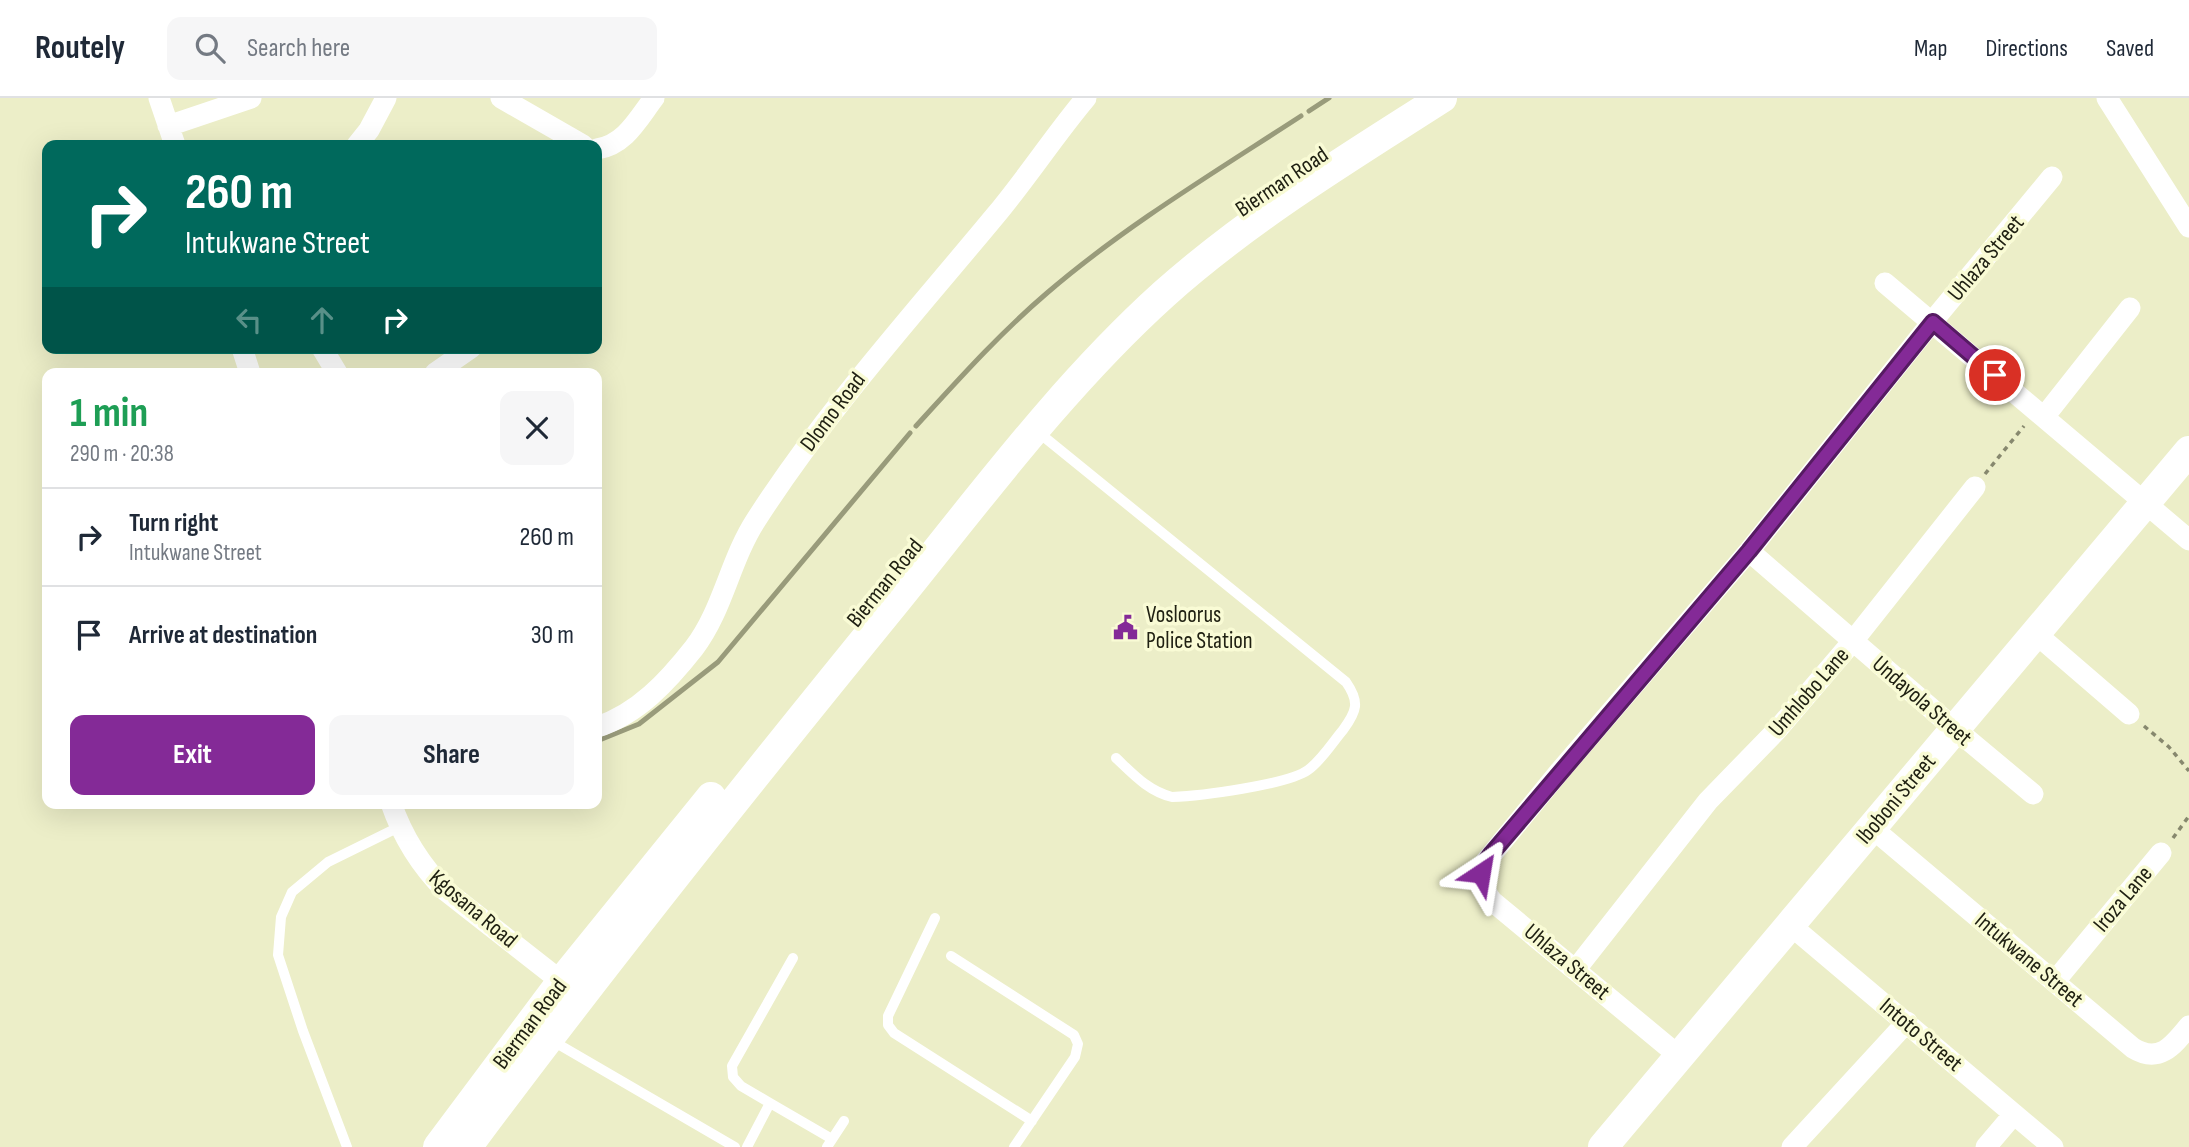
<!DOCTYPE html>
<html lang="en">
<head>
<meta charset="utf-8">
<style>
  body { margin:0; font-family:"Sofia Sans Condensed",sans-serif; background:#f6f6f7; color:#1f2937; height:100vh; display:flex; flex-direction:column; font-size:26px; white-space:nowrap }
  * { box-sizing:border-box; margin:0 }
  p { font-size:23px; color:#747a83 }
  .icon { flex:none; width:38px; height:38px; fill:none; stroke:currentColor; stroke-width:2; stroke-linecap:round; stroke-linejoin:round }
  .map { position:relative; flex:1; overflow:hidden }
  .drawer { position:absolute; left:42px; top:270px; width:560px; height:441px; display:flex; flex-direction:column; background:#fff; border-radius:14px; box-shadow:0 7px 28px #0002 }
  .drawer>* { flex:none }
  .hud { position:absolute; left:42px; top:42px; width:560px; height:214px; border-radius:14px; box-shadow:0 7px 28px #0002; background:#00695c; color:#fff; overflow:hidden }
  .pin { position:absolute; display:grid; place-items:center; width:60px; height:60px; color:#fff; margin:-30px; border:4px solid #fff; border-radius:50%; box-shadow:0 2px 7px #0007 }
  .me { position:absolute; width:77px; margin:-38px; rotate:33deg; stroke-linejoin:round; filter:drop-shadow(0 0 5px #0008) }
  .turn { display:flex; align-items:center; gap:24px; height:147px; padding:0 28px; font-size:32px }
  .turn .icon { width:91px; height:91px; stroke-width:2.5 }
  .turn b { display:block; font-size:49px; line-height:60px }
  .lanes { display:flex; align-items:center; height:66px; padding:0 28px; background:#0003; justify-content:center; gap:35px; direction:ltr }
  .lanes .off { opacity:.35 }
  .round { display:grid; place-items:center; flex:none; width:74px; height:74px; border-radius:14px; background:#f6f6f7 }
  .headline { display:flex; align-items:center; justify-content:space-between; height:119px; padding:0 28px }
  h1 { font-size:42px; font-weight:700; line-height:52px; color:#1e9e55 }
  .primary-button { display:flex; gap:14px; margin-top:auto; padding:14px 28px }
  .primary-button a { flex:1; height:80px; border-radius:14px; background:#842a97; color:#fff; font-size:28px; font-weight:700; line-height:80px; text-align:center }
  .primary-button a+a { background:#f6f6f7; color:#1f2937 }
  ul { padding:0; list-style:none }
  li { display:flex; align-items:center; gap:21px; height:98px; padding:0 28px; border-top:2px solid #e0e1e3 }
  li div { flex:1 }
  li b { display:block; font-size:26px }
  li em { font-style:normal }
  header { display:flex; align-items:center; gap:42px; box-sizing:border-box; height:98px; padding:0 35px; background:#fff; border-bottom:2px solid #e0e1e3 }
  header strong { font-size:33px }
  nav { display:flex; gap:38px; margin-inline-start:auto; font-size:24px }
  .search { width:490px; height:63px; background:#f6f6f7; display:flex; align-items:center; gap:18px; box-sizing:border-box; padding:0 24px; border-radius:14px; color:#747a83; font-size:26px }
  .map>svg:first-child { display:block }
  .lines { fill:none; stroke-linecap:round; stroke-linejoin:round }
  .stream { stroke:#999b7b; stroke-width:5 }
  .path { stroke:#87886e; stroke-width:3.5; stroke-dasharray:5 5; stroke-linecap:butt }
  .lane { stroke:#fff; stroke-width:10 }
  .street { stroke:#fff; stroke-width:21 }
  .secondary { stroke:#fff; stroke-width:30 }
  .route-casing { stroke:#561b62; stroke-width:18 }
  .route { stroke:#842a97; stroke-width:12 }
  .labels { text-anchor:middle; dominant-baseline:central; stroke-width:7; stroke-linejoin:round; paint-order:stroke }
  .street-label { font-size:23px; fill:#202113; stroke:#f9fbd5 }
  .poi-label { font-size:23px; fill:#202113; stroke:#f9fbd5; text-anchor:start }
</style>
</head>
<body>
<header>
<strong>Routely</strong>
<div class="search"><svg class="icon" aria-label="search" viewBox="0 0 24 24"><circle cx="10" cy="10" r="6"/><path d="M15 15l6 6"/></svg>Search here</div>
<nav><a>Map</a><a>Directions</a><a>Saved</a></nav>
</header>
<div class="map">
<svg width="2189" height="1049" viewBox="0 0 2189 1049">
  <rect width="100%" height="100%" fill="#eceec8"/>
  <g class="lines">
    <path class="stream" d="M 1309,13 L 1329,0
      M 916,328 C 958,282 1000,235 1047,195 C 1125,128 1215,74 1301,18
      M 597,643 L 639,626 L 718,564 L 910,335
      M 430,707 L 435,705"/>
    <path class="path" d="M 1985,376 L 2024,328
      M 2144,628 L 2169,649 L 2189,673
      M 2173,740 L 2189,718"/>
    <path class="lane" d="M 1038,334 L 1346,584 C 1360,604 1357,613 1343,632 C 1332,645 1322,662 1308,672 C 1287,687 1199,698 1172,699 C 1148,693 1133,676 1116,660
      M 935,820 L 888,918 L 888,927 L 894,935 L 1032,1023
      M 951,858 L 1074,937 L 1078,946 L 1075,959 L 1014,1049
      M 551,942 L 735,1049
      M 770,1005 L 741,988 L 733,979 L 732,968 L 793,860
      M 347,1049 L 303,933 L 278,857 L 281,819 L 292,794 L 328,764 L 399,729
      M 747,1049 L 770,1005 L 832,1041
      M 827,1049 L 844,1023"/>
    <path class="street" d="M 159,0 L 175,47
      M 501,0 L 583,47
      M 2107,0 L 2189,129
      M 168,28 L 251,0
      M 357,47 L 369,32 L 386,0
      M 597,51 C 625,47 638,21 654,0
      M 1885,185 L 2189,442
      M 242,250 L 250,275
      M 322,250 L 337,275
      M 435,275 L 471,250
      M 2044,319 L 2130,210
      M 1749,453 L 1955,631 L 2033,696
      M 2035,535 L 2129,616
      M 597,629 C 638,616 668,583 694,550 C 723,512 730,462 756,422 C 826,313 913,217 995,118 C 1027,80 1054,38 1086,0
      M 391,705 C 403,740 420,767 446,793 L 571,891
      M 1872,730 L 2133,950 C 2159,966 2173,948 2189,928
      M 1789,826 L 2053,1049
      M 1576,871 L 1708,703 L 1777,632 L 1853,543 L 1975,389
      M 2055,883 L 2161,755
      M 1679,958 L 1492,803 C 1483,791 1480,782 1483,767 L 1560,673 L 1749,453 L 1932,224 L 2052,79
      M 1792,1049 L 1907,924
      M 1986,1049 L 2014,1016"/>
    <path class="secondary" d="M 438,1049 L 562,883 L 711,699
      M 467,1049 C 604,865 747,686 893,507 C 979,401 1062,288 1164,196 C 1249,120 1347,61 1442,0
      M 1603,1049 L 2189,353"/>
  </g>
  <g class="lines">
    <defs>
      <path id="route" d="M 1481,775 L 1483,767 L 1492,755 L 1749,453 L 1933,224 L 1995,277"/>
    </defs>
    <use href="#route" class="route-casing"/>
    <use href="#route" class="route"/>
  </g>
  <defs>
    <symbol id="civic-bare" viewBox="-9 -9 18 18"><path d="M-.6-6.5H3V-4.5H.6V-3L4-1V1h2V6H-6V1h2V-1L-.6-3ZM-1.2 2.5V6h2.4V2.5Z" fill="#842a97" stroke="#f9fbd5" stroke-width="2.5" paint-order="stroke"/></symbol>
  </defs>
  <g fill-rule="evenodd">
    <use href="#civic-bare" x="1108" y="512" width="35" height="35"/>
  </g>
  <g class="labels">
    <g class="street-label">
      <text transform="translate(1282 84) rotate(-34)">Bierman Road</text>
      <text transform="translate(1986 160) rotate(-50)">Uhlaza Street</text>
      <text transform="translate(833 314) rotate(-53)">Dlomo Road</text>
      <text transform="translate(885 485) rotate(-51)">Bierman Road</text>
      <text transform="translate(1809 594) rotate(-49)">Umhlobo Lane</text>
      <text transform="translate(1922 603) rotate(41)">Undayola Street</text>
      <text transform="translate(1896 701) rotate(-50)">Iboboni Street</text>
      <text transform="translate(2123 801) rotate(-50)">Iroza Lane</text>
      <text transform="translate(473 811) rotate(40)">Kgosana Road</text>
      <text transform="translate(2029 862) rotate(40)">Intukwane Street</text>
      <text transform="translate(1567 864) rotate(40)">Uhlaza Street</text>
      <text transform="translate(530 926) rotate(-53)">Bierman Road</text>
      <text transform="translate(1921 937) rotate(40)">Intoto Street</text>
    </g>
    <g class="poi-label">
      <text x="1146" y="517">Vosloorus<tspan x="1146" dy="26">Police Station</tspan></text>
    </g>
  </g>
</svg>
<div class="pin" style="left:1995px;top:277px;background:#d93025"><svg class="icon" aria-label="arrive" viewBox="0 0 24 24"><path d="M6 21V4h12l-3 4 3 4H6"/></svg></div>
<svg class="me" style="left:1481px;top:775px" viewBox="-20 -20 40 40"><path d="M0-17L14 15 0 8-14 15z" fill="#842a97" stroke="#fff" stroke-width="4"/></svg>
<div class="hud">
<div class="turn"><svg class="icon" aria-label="right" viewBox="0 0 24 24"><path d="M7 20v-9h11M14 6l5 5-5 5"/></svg><div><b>260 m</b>Intukwane Street</div></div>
<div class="lanes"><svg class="icon off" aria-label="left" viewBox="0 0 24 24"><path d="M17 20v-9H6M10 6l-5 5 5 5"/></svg><svg class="icon off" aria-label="ahead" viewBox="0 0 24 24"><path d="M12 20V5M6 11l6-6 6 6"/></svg><svg class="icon" aria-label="right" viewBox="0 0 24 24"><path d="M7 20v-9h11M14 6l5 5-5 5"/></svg></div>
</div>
<section class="drawer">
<div class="headline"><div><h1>1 min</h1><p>290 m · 20:38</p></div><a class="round"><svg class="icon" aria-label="close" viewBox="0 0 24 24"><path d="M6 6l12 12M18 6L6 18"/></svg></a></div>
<ul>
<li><svg class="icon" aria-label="right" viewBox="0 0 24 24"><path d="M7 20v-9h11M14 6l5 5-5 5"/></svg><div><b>Turn right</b><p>Intukwane Street</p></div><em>260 m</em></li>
<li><svg class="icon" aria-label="arrive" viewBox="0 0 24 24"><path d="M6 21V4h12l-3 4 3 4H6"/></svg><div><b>Arrive at destination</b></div><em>30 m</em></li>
</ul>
<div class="primary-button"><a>Exit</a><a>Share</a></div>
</section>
</div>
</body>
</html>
